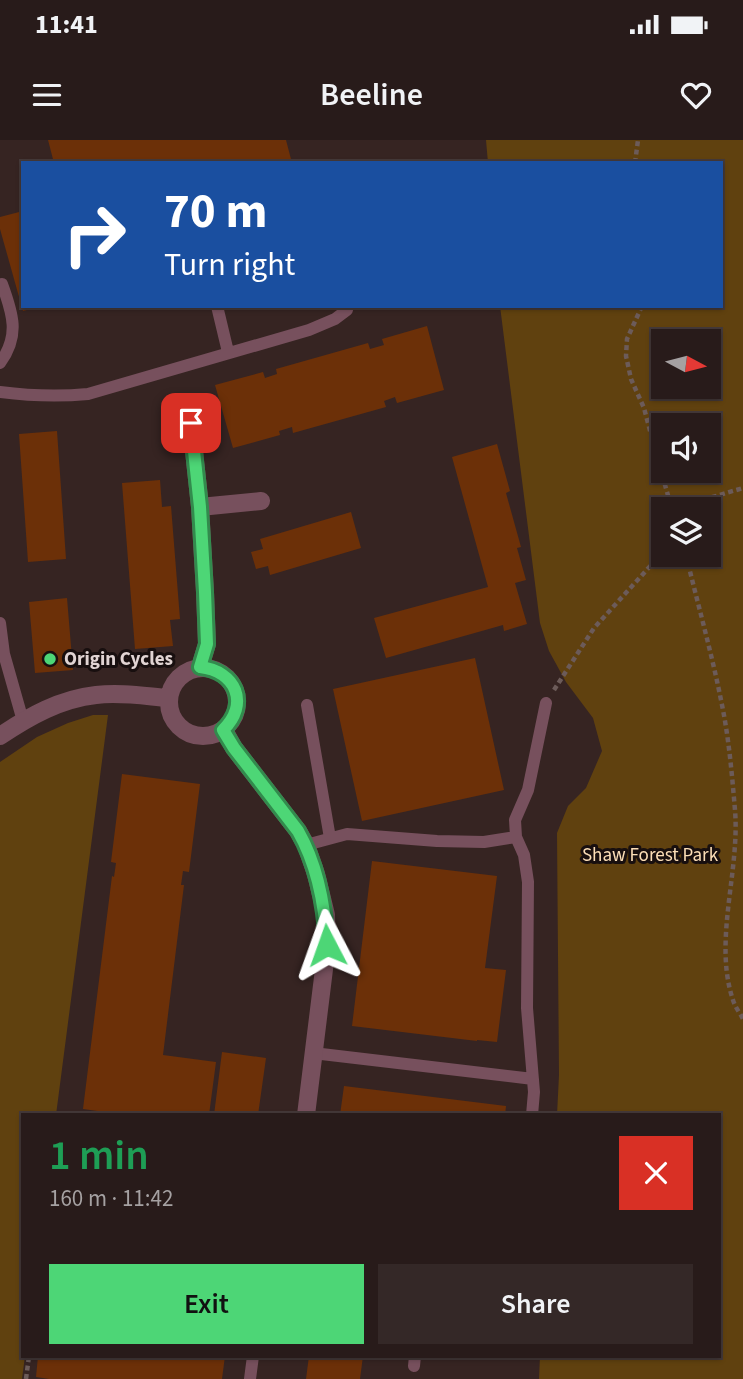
<!DOCTYPE html>
<html lang="en">
<head>
<meta charset="utf-8">
<style>
  body { margin:0; font-family:"Source Sans 3",sans-serif; background:#342827; color:#f1f3f6; height:100vh; display:flex; flex-direction:column; font-size:26px; white-space:nowrap }
  * { box-sizing:border-box; margin:0 }
  p { font-size:23px; color:#a5a1a2 }
  .icon { flex:none; width:38px; height:38px; fill:none; stroke:currentColor; stroke-width:2; stroke-linecap:round; stroke-linejoin:round }
  .map { position:relative; flex:1; overflow:hidden }
  .sheet { position:absolute; left:21px; top:973px; width:700px; height:245px; display:flex; flex-direction:column; background:#281b1a; border-radius:0px; box-shadow:0 2px 5px #0004,0 0 0 2px #443939 }
  .sheet>* { flex:none }
  .top-card { position:absolute; left:21px; top:21px; width:702px; height:147px; border-radius:0px; box-shadow:0 2px 5px #0004,0 0 0 2px #443939; background:#1a4fa0; color:#fff; overflow:hidden }
  .needle { width:46px; rotate:97deg }
  .controls { position:absolute; left:651px; top:189px; display:grid; gap:14px }
  .controls a { display:grid; place-items:center; width:70px; height:70px; border-radius:0px; background:#281b1a; box-shadow:0 2px 5px #0004,0 0 0 2px #443939; font-size:35px }
  .pin { position:absolute; display:grid; place-items:center; width:60px; height:60px; color:#fff; margin:-30px; border-radius:14px; box-shadow:0 4px 10px #0006 }
  .me { position:absolute; width:77px; margin:-38px; rotate:356deg; stroke-linejoin:round; filter:drop-shadow(0 0 5px #0008) }
  .turn { display:flex; align-items:center; gap:24px; height:147px; padding:0 28px; font-size:32px }
  .turn .icon { width:91px; height:91px; stroke-width:2.5 }
  .turn b { display:block; font-size:49px; line-height:60px }
  .round { display:grid; place-items:center; flex:none; width:74px; height:74px; border-radius:0px; background:#342827 }
  .headline { display:flex; align-items:center; justify-content:space-between; height:119px; padding:0 28px }
  h1 { font-size:42px; font-weight:600; line-height:52px; color:#1e9e55 }
  .action { display:flex; gap:14px; margin-top:auto; padding:14px 28px }
  .action a { flex:1; height:80px; border-radius:0px; background:#4dd676; color:#111; font-size:28px; font-weight:600; line-height:80px; text-align:center }
  .action a+a { background:#342827; color:#f1f3f6 }
  .status { display:flex; justify-content:space-between; align-items:center; height:49px; padding:0 35px; background:#281b1a; direction:ltr }
  .status svg { height:19px; fill:currentColor }
  header { display:flex; justify-content:space-between; align-items:center; height:91px; padding:0 28px; background:#281b1a; font-size:32px; font-weight:600 }
  .map>svg:first-child { display:block }
  .green { fill:#60410f; fill-rule:evenodd }
  .building { fill:#6c3008 }
  .lines { fill:none; stroke-linecap:round; stroke-linejoin:round }
  .path { stroke:#6c5b59; stroke-width:4.5; stroke-dasharray:5 3.5; stroke-linecap:butt }
  .service { stroke:#77505d; stroke-width:12 }
  .minor { stroke:#77505d; stroke-width:18 }
  .route-casing { stroke:#328b4d; stroke-width:18 }
  .route { stroke:#4dd676; stroke-width:12 }
  .poi-dot { fill:#4dd676; stroke:#180f0f; stroke-width:2.5 }
  .labels { text-anchor:middle; dominant-baseline:central; stroke-width:6; stroke-linejoin:round; paint-order:stroke }
  .poi-label { font-size:19px; font-weight:bold; fill:#e1d4d3; stroke:#180f0f; text-anchor:start }
  .park-label { font-size:19px; fill:#fcdeb7; stroke:#180f0f }
</style>
</head>
<body>
<div class="status"><b>11:41</b><svg viewBox="0 0 49 12"><path d="M0 12V9h3v3zM5 12V6h3v6zM10 12V3h3v9zM15 12V0h3v12zM26 1h20v11H26zM47 4h2v5h-2z"/></svg></div>
<header><svg class="icon" aria-label="menu" viewBox="0 0 24 24"><path d="M4 6h16M4 12h16M4 18h16"/></svg>Beeline<svg class="icon" aria-label="heart" viewBox="0 0 24 24"><path d="M12 20l-8-8c-3-5 5-10 8-4 3-6 11-1 8 4z"/></svg></header>
<div class="map">
<svg width="743" height="1239" viewBox="0 0 743 1239">
  <rect width="100%" height="100%" fill="#362422"/>
  <path class="green" d="M 486,0 L 743,0 L 743,1239 L 539,1239 L 540,1216 L 719,1216 L 719,975 L 557,975 L 559,935 L 557,693 L 568,666 L 586,648 L 602,611 L 593,578 L 566,542 L 549,511 L 540,483 L 500,166 L 721,166 L 721,23 L 488,23 ZM 709,201 L 709,247 L 663,247 L 663,201 ZM 663,285 L 709,285 L 709,331 L 663,331 ZM 709,369 L 709,415 L 663,415 L 663,369 Z
    M 93,575 L 108,575 L 56,975 L 23,975 L 23,1216 L 25,1216 L 22,1239 L 0,1239 L 0,622 L 37,597 L 68,583 Z"/>
  <path class="building" d="M 48,0 L 286,0 L 292,23 L 54,23 Z
    M 23,71 L 23,166 L 38,167 L 23,171 L 0,89 L 0,77 Z
    M 427,186 L 444,250 L 397,263 L 395,257 L 384,261 L 386,267 L 293,293 L 292,287 L 279,291 L 280,295 L 233,308 L 215,245 L 263,232 L 265,238 L 277,234 L 276,229 L 368,203 L 370,209 L 384,205 L 382,199 Z
    M 57,291 L 66,419 L 28,422 L 19,294 Z
    M 497,304 L 510,351 L 506,353 L 521,407 L 517,408 L 526,440 L 515,443 L 527,484 L 504,491 L 503,485 L 386,518 L 374,478 L 488,447 L 452,317 Z
    M 160,340 L 162,367 L 171,366 L 180,479 L 170,480 L 173,506 L 135,509 L 122,343 Z
    M 351,372 L 361,408 L 270,435 L 268,426 L 256,429 L 251,412 L 263,409 L 260,399 Z
    M 67,458 L 73,530 L 35,533 L 29,462 Z
    M 475,518 L 504,650 L 362,681 L 333,549 Z
    M 122,634 L 200,644 L 189,732 L 183,731 L 181,745 L 184,745 L 163,915 L 216,922 L 209,975 L 126,975 L 83,969 L 112,736 L 114,737 L 116,723 L 111,722 Z
    M 372,721 L 497,736 L 485,828 L 506,830 L 497,902 L 477,900 L 477,901 L 352,886 Z
    M 222,912 L 266,918 L 258,975 L 214,975 Z
    M 344,946 L 506,966 L 505,975 L 340,975 Z
    M 38,1216 L 225,1216 L 222,1239 L 49,1239 L 36,1237 Z
    M 309,1216 L 363,1216 L 360,1239 L 306,1239 Z"/>
  <g class="lines">
    <path class="path" d="M 635,23 L 638,0
      M 642,166 L 627,199 L 626,216 L 631,239 L 644,268 L 658,321 L 672,369 L 743,348
      M 686,415 C 698,465 712,514 722,565 C 729,599 732,635 735,670 C 740,732 713,801 733,860 C 735,867 740,873 743,879
      M 554,550 L 594,488 L 663,412
      M 26,1239 L 29,1216"/>
    <path class="service" d="M 217,166 L 228,212
      M 0,223 C 20,196 13,174 2,144
      M 0,252 C 31,256 57,257 88,254 L 309,190 L 335,179 L 347,170
      M 0,483 L 4,514 L 23,581
      M 307,565 L 330,698
      M 306,705 L 347,694 L 437,701 L 484,702 L 516,697
      M 313,913 L 533,939
      M 532,975 L 534,952 L 527,868 L 528,742 L 524,715 L 516,697 L 515,680 L 528,650 L 546,563
      M 414,1226 L 415,1216
      M 250,1239 L 253,1216"/>
    <path class="minor" d="M 191,283 L 200,367 L 205,452 L 207,504 L 200,527
      M 200,367 L 261,361
      M169 562a34 34 0 1 1 68 0a34 34 0 1 1-68 0Z
      M 224,590 L 234,608 L 298,691 L 306,705 L 316,734 L 326,775 L 327,805 L 306,975
      M 0,596 C 30,576 60,559 96,555 C 120,552 144,556 168,558"/>
  </g>
  <g class="lines">
    <defs>
      <path id="route" d="M 191,283 L 200,367 L 205,452 L 207,504 L 200,527 C 236,531 250,564 223,590 L 234,608 L 298,691 C 318,726 325,766 327,805"/>
    </defs>
    <use href="#route" class="route-casing"/>
    <use href="#route" class="route"/>
  </g>
  <circle class="poi-dot" cx="50" cy="519" r="7"/>
  <g class="labels">
    <g class="poi-label">
      <text x="64" y="519">Origin Cycles</text>
    </g>
    <g class="park-label">
      <text x="650" y="715">Shaw Forest Park</text>
    </g>
  </g>
</svg>
<div class="controls">
<a><svg class="needle" viewBox="-14 -14 28 28"><path d="M0-13l5 13h-10z" fill="#e53935"/><path d="M0 13l5-13h-10z" fill="#a5a1a2"/></svg></a>
<a><svg class="icon" aria-label="sound" viewBox="0 0 24 24"><path d="M4 9h4l5-4v14l-5-4H4zM17 9q2 3 0 6"/></svg></a>
<a><svg class="icon" aria-label="layers" viewBox="0 0 24 24"><path d="M12 4l9 5-9 5-9-5zM3 14l9 5 9-5"/></svg></a>
</div>
<div class="pin" style="left:191px;top:283px;background:#d93025"><svg class="icon" aria-label="arrive" viewBox="0 0 24 24"><path d="M6 21V4h12l-3 4 3 4H6"/></svg></div>
<svg class="me" style="left:327px;top:805px" viewBox="-20 -20 40 40"><path d="M0-17L14 15 0 8-14 15z" fill="#4dd676" stroke="#fff" stroke-width="4"/></svg>
<div class="top-card">
<div class="turn"><svg class="icon" aria-label="right" viewBox="0 0 24 24"><path d="M7 20v-9h11M14 6l5 5-5 5"/></svg><div><b>70 m</b>Turn right</div></div>
</div>
<section class="sheet">
<div class="headline"><div><h1>1 min</h1><p>160 m · 11:42</p></div><a class="round" style="background:#d93025;color:#fff"><svg class="icon" aria-label="close" viewBox="0 0 24 24"><path d="M6 6l12 12M18 6L6 18"/></svg></a></div>
<div class="action"><a>Exit</a><a>Share</a></div>
</section>
</div>
</body>
</html>
